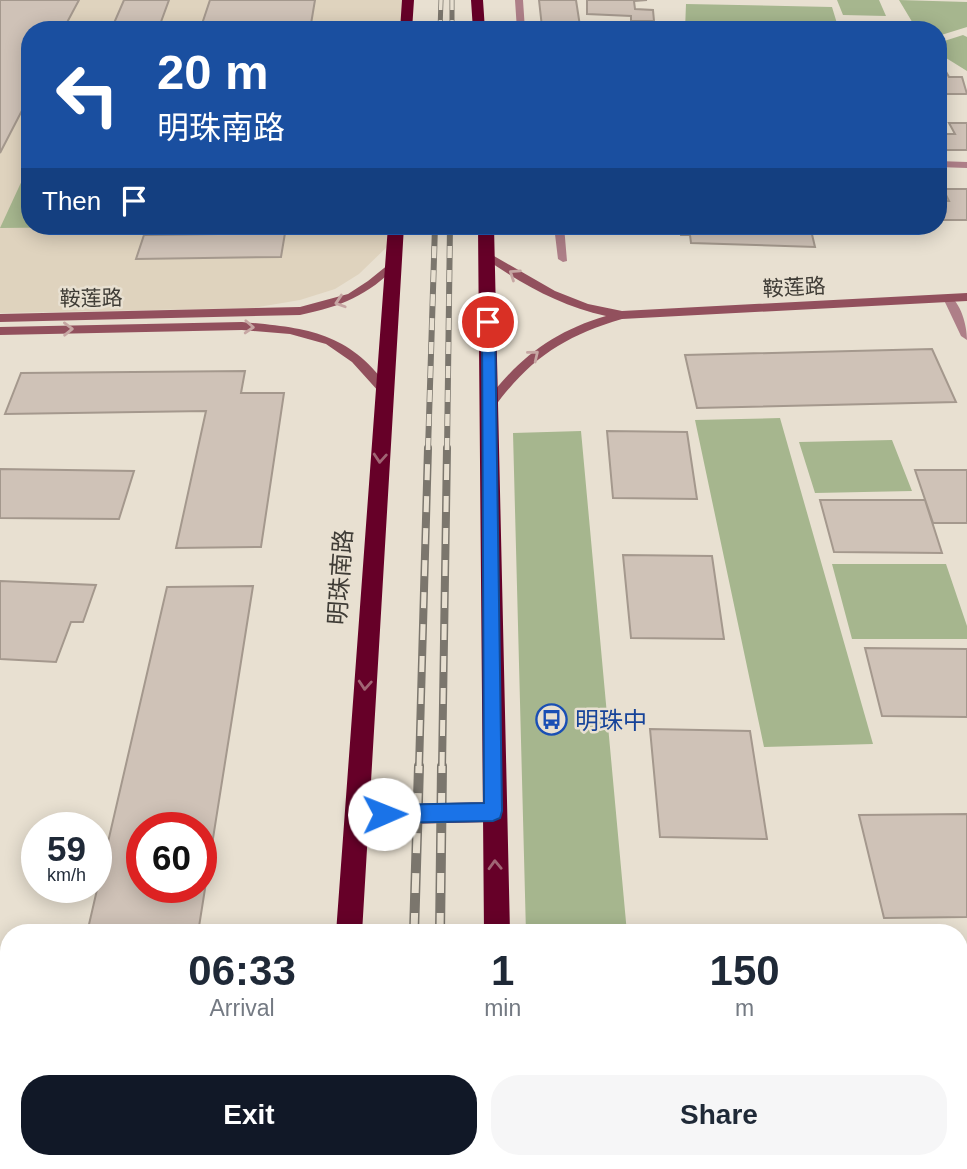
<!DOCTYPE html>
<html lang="en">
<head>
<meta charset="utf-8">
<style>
  body { margin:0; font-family:Arial,"Noto Sans SC",sans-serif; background:#f6f6f7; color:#1f2937; height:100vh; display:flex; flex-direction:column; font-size:26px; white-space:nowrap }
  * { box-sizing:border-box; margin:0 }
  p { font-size:23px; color:#747a83 }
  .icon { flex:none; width:38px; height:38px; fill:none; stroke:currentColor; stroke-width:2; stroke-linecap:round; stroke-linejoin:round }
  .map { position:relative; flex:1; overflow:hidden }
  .details { position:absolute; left:0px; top:924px; width:968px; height:245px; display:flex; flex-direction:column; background:#fff; border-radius:28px 28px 0 0; box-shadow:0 4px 18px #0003 }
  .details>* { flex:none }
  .hud { position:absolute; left:21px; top:21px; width:926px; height:214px; border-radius:28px; box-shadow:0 4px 18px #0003; background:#1a4fa0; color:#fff; overflow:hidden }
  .speed { position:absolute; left:21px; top:812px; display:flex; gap:14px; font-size:35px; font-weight:700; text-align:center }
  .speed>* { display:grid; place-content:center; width:91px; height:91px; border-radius:50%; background:#fff; box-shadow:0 4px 18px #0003; line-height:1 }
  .speed small { font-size:18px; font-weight:400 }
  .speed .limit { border:10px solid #d22; background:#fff; color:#111 }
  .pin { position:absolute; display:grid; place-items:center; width:60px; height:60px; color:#fff; margin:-30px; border:4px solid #fff; border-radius:50%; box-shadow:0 2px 7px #0007 }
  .me { position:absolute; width:77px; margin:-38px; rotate:89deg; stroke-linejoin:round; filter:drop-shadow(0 0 5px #0008) }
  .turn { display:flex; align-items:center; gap:24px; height:147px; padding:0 21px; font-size:32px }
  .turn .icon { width:91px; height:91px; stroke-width:2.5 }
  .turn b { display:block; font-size:49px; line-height:60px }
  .then { display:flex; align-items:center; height:66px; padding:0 21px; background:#0003; gap:14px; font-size:26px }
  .eta { display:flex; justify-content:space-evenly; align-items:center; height:119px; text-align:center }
  .eta b { font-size:42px; font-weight:700; line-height:49px }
  .primary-button { display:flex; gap:14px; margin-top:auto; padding:14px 21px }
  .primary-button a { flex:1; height:80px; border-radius:28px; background:#111827; color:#fff; font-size:28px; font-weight:700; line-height:80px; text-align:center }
  .primary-button a+a { background:#f6f6f7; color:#1f2937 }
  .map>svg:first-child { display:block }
  .built { fill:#dfd3be }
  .green { fill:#a6b68e }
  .building { fill:#cfc2b7; stroke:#a4988d; stroke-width:2; fill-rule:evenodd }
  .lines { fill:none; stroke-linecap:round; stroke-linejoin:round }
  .lane { fill:#ae7f88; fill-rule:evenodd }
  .secondary { fill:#92505d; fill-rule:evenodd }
  .primary { fill:#7b2c40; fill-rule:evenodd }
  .highway { fill:#660028; fill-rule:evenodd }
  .rail-far3-casing { stroke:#7b766d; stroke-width:5 }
  .rail-far2-casing { stroke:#7b766d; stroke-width:6 }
  .rail-far1-casing { stroke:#7b766d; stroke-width:8 }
  .rail-casing { stroke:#7b766d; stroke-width:10 }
  .rail-far3 { stroke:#e8e0d1; stroke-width:3.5; stroke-dasharray:10; stroke-linecap:butt }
  .rail-far2 { stroke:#e8e0d1; stroke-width:4.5; stroke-dasharray:12; stroke-linecap:butt }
  .rail-far1 { stroke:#e8e0d1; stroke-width:5; stroke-dasharray:16; stroke-linecap:butt }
  .rail { stroke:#e8e0d1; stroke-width:7; stroke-dasharray:20; stroke-linecap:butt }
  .oneway { stroke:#c6a6a3 }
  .oneway2 { stroke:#a06574 }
  .route { fill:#1a73e8; stroke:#114b97; stroke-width:2 }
  .labels { text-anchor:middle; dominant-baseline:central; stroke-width:5; stroke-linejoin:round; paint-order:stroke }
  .far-street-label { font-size:21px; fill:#3f3c36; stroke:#e8e0d1 }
  .street-label { font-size:24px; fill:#3f3c36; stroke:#e8e0d1 }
  .transit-label { font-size:24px; fill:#164399; stroke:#e8e0d1; text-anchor:start }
</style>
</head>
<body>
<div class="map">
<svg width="967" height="1169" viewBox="0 0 967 1169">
  <rect width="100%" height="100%" fill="#e8e0d1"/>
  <path class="built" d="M 0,0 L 407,0 L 405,30 L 30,30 L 30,226 L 394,226 L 393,241 L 359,274 L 335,289 L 300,300 L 253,308 L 0,313 Z"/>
  <path class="green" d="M 837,0 L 879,0 L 886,16 L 843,15 Z
    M 899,0 L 967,2 L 967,27 L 938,36 L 938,30 L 917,30 Z
    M 686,4 L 832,7 L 839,30 L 685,30 Z
    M 963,35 L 967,37 L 967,71 L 938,53 L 938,43 Z
    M 30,163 L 30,226 L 96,227 L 0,228 Z
    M 780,418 L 873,744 L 764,747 L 695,420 Z
    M 581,431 L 627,933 L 526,933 L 513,433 Z
    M 892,440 L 912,491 L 815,493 L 799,442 Z
    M 832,564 L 946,564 L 967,626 L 967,639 L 852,639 Z
    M 532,1160 L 718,1160 L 728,1169 L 532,1169 Z"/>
  <path class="building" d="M 0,0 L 79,0 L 63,30 L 30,30 L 30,95 L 0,153 Z
    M 124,0 L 169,0 L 158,30 L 111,30 Z
    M 210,0 L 315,0 L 310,30 L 200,30 Z
    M 539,0 L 576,0 L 580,26 L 542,27 Z
    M 587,0 L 647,0 L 634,1 L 635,9 L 653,10 L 654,21 L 631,21 L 631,16 L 587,14 Z
    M 938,69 L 945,70 L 949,77 L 962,77 L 967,94 L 942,94 L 938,85 Z
    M 949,123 L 967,123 L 967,150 L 938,150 L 938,134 L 955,134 Z
    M 943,189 L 967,189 L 967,220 L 938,220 L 938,201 L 949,201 Z
    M 680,226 L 810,226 L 815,247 L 691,243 L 690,235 L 681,235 Z
    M 285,233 L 281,257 L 136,259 L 144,235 Z
    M 932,349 L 956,402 L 697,408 L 685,355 Z
    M 245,371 L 241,393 L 284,393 L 261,547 L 176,548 L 206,411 L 5,414 L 21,373 Z
    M 607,431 L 687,432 L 697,499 L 613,498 Z
    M 0,469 L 134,471 L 119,519 L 0,518 Z
    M 915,470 L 967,470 L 967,523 L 933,523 Z
    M 820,500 L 925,500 L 942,553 L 834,552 Z
    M 623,555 L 712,556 L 724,639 L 631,638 Z
    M 0,581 L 96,585 L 83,622 L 71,622 L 56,662 L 0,659 Z
    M 253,586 L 198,933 L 87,933 L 167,587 ZM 142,828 L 201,828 L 201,887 L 142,887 Z
    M 865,648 L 967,649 L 967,717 L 882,716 Z
    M 650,729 L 750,731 L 767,839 L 660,837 Z
    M 967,814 L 967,917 L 884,918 L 859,815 Z
    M 959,1037 L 967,1037 L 967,1169 L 835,1169 L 833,1160 L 959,1160 Z"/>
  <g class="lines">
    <path class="lane" d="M 515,0 L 523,0 L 525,30 L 517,30 Z
      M 938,161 L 967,162 L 967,168 L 938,167 Z
      M 554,226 L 564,226 L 567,261 L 563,262 L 558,259 Z
      M 948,294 C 961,303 967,325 967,340 L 961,336 L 943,298 Z"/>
    <path class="secondary" d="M 487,252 L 555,291 L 588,304 L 622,311 L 967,293 L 967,301 L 622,319 C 564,336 529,359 493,409 L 485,409 L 483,406 L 485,403 C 517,359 554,331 606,316 C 560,306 521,284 483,257 L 482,255 Z
      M 394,260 L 398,261 L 398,265 C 367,296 342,306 300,315 L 0,322 L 0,314 L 300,307 L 348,294 L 368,281 Z
      M 242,322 C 307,328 350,332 390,390 L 388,393 L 380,393 L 352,362 L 326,344 L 290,334 L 242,330 L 0,335 L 0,327 Z"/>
    <path class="primary" d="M 493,802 L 500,805 L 503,812 L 500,819 L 493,822 L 356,825 L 349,822 L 346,815 L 349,808 L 356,805 Z"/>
    <path class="highway" d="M 402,0 L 414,0 L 412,30 L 400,30 Z
      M 471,0 L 483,0 L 485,30 L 473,30 Z
      M 388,226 L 404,226 L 362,933 L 336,933 Z
      M 478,226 L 494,226 L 510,933 L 484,933 Z
      M 319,1160 L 349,1160 L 348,1169 L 318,1169 Z
      M 487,1160 L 517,1160 L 517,1169 L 487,1169 Z"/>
    <defs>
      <path id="rail-far3" d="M 452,0 L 452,30
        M 440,30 L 441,0"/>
      <path id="rail-far2" d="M 428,450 L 435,226
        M 447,450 L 450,226"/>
      <path id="rail-far1" d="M 419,768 L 428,448
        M 442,768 L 447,448"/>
      <path id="rail" d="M 414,933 L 419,766
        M 440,933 L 442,766
        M 437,1160 L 437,1169
        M 407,1169 L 408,1160"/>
    </defs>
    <use href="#rail-far3" class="rail-far3-casing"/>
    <use href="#rail-far2" class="rail-far2-casing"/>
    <use href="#rail-far1" class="rail-far1-casing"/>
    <use href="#rail" class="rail-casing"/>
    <use href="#rail-far3" class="rail-far3"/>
    <use href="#rail-far2" class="rail-far2"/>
    <use href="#rail-far1" class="rail-far1"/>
    <use href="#rail" class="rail"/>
  </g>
  <defs><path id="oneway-chevron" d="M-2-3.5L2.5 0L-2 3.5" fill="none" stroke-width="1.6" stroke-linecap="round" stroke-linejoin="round" transform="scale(1.75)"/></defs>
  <g class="oneway">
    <use href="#oneway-chevron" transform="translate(514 274) rotate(-146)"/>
    <use href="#oneway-chevron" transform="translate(340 302) rotate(162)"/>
    <use href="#oneway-chevron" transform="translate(249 327) rotate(3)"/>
    <use href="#oneway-chevron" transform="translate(68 329) rotate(-1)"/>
    <use href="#oneway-chevron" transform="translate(534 355) rotate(-39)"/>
  </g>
  <g class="oneway2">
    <use href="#oneway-chevron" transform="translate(380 458) rotate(94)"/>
    <use href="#oneway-chevron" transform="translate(365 685) rotate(94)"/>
    <use href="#oneway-chevron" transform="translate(495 865) rotate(-92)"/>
  </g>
  <path class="route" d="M 488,318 L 495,322 L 502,811 L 500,818 L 493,821 L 384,823 L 377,820 L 374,814 L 377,808 L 384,805 L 484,803 L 482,322 Z"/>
  <defs>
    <symbol id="bus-ring" viewBox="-11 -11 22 22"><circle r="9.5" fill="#e8e0d1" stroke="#1a4fb4" stroke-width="1.5"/><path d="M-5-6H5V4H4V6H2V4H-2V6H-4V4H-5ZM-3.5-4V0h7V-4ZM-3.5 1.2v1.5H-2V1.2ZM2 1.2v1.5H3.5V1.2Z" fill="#1a4fb4"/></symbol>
  </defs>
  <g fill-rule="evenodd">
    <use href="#bus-ring" x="534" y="702" width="35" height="35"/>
  </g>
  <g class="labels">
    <g class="far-street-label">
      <text transform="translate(794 287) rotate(-3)">鞍莲路</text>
      <text transform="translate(91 298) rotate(-1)">鞍莲路</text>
    </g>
    <g class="street-label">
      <text transform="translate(340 577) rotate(-86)">明珠南路</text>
    </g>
    <g class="transit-label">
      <text x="575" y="720">明珠中</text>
    </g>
  </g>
</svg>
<div class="speed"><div>59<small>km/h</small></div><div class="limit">60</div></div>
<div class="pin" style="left:488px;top:322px;background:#d93025"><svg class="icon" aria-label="arrive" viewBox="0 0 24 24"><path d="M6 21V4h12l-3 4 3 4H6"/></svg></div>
<svg class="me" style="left:384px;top:814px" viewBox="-20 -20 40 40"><circle r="19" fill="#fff"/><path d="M0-13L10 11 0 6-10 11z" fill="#1a73e8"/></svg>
<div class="hud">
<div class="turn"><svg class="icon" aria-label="left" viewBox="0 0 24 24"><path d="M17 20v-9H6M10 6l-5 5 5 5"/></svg><div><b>20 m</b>明珠南路</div></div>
<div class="then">Then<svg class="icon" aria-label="arrive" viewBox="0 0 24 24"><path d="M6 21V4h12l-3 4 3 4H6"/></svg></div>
</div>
<section class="details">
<div class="eta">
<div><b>06:33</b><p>Arrival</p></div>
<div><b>1</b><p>min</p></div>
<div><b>150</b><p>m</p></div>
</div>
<div class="primary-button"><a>Exit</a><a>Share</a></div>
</section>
</div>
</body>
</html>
